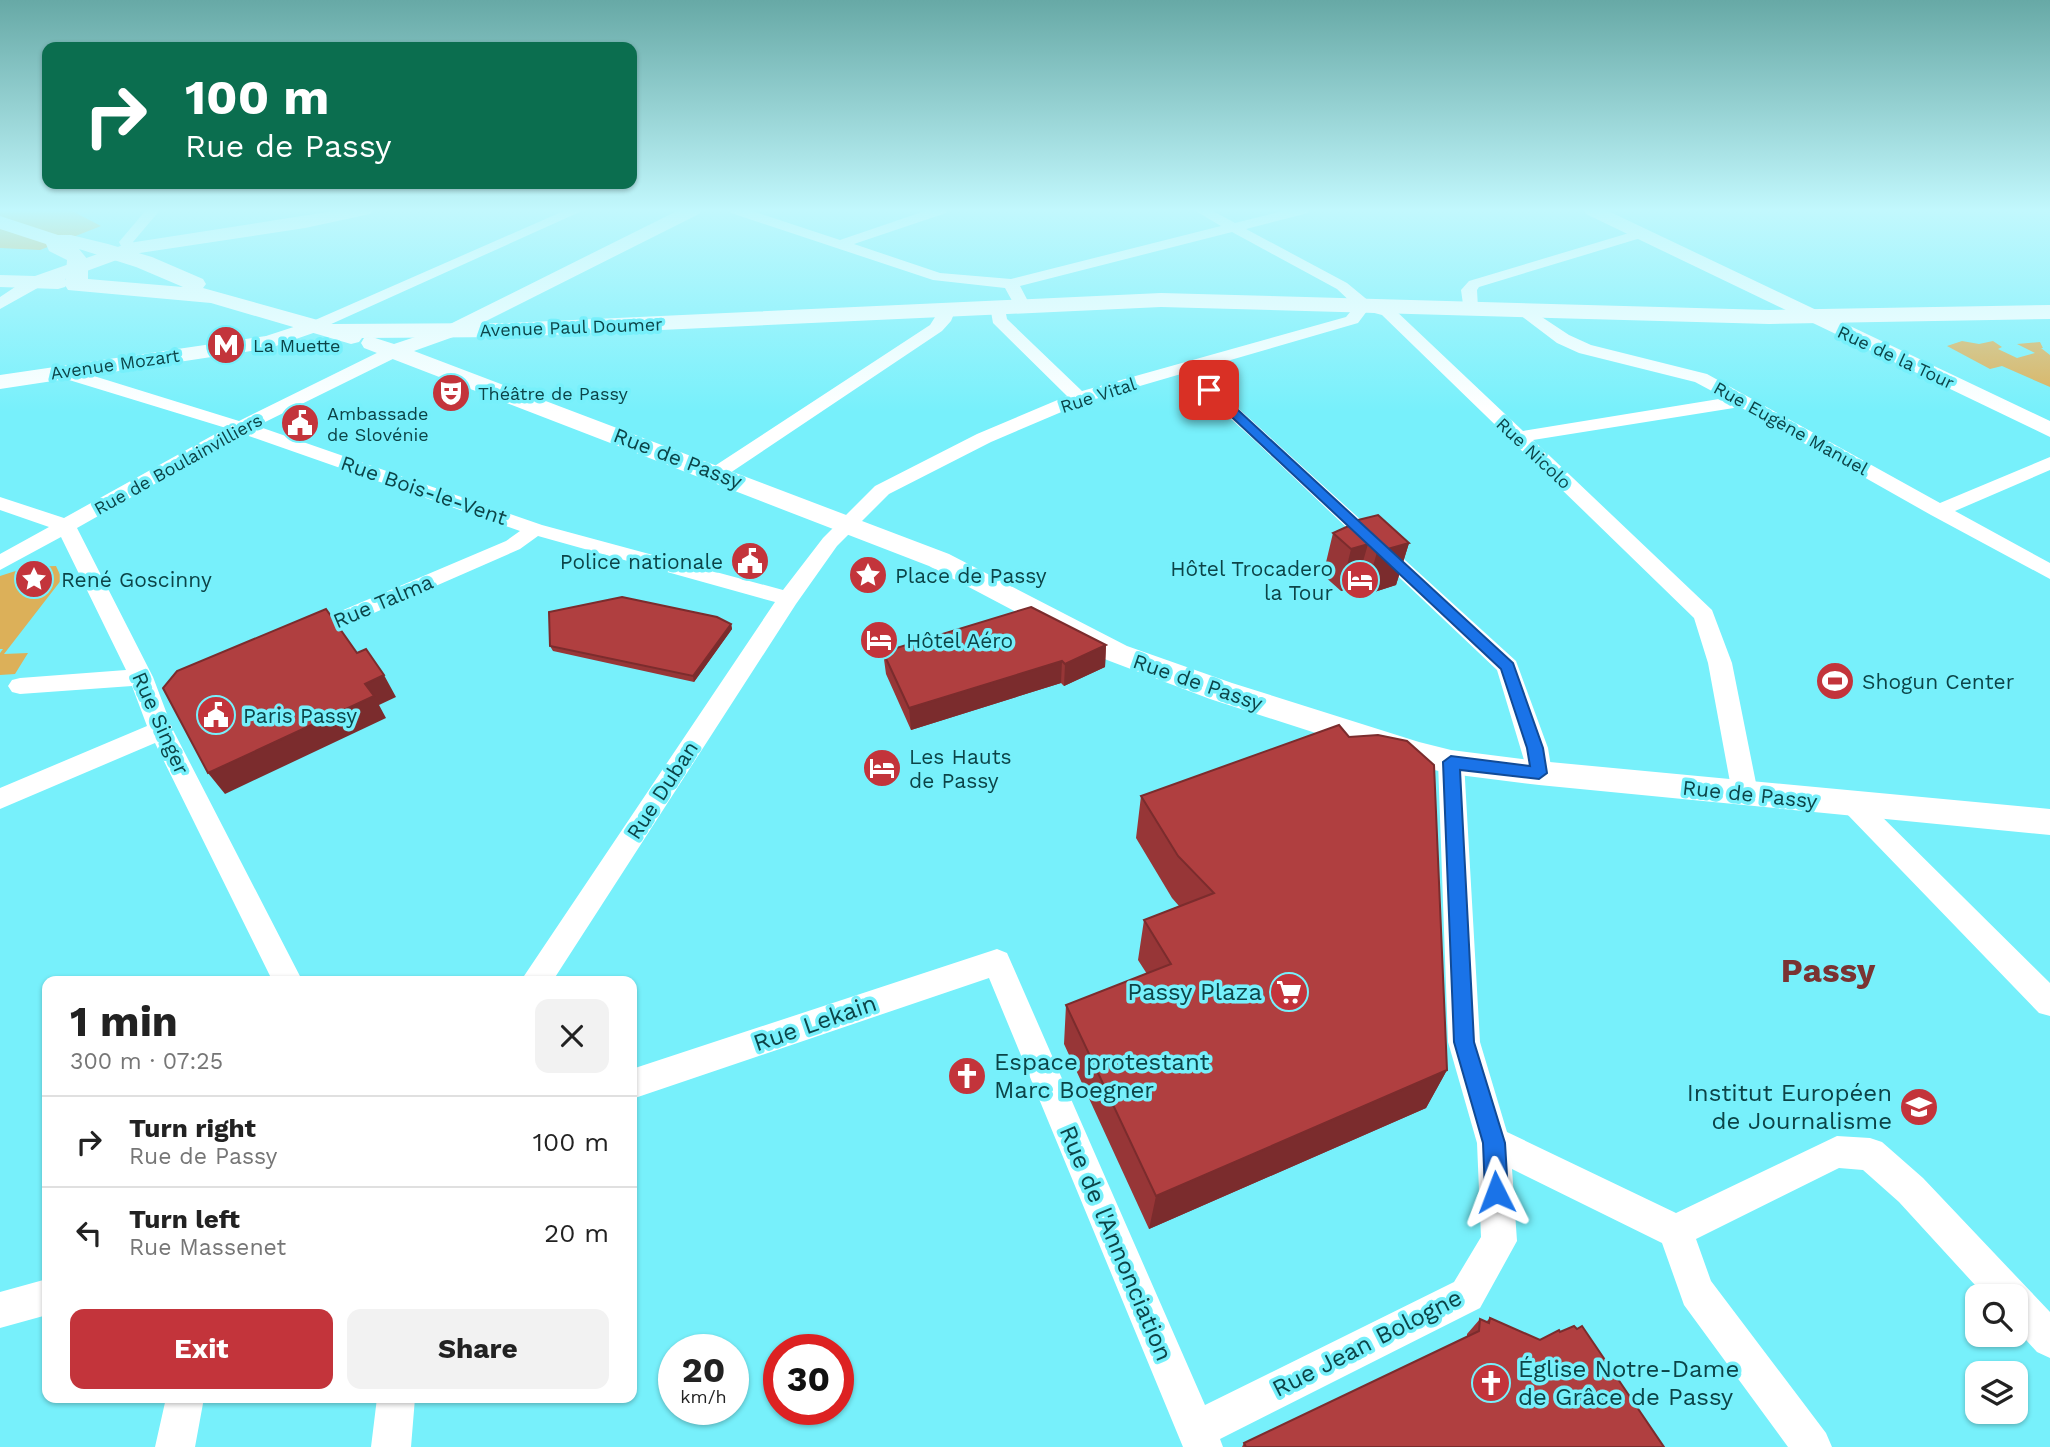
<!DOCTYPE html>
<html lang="en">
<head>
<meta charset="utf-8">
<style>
  body { margin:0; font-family:"Work Sans",sans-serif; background:#f2f2f2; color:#222; height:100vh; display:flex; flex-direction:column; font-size:26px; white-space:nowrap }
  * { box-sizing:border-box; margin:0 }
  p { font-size:23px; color:#767676 }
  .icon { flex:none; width:38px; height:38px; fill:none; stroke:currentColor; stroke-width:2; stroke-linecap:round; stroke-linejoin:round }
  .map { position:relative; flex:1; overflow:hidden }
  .sheet { position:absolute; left:42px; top:976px; width:595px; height:427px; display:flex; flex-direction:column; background:#fff; border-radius:14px; box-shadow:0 2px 5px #0004 }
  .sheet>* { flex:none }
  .guide { position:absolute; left:42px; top:42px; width:595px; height:147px; border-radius:14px; box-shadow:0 2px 5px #0004; background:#0b6e4f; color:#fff; overflow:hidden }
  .controls { position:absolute; left:1965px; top:1284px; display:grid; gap:14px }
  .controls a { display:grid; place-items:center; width:63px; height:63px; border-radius:14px; background:#fff; box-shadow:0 2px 5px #0004; font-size:35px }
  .speed { position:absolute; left:658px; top:1334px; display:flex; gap:14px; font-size:35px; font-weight:700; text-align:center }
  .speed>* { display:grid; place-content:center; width:91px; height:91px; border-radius:50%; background:#fff; box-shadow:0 2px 5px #0004; line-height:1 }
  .speed small { font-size:18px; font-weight:400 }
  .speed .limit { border:10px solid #d22; background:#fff; color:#111 }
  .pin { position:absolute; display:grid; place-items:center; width:60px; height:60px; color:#fff; margin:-30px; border-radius:14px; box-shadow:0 4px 10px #0006 }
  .me { position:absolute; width:77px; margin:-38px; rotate:357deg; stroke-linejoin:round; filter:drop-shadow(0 0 5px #0008) }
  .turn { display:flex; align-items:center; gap:24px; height:147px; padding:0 28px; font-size:32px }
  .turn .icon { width:91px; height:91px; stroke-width:2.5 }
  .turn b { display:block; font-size:49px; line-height:60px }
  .round { display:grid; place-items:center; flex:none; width:74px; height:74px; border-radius:14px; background:#f2f2f2 }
  .headline { display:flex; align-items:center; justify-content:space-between; height:119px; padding:0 28px }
  h1 { font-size:42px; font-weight:700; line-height:52px }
  .button { display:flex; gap:14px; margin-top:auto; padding:14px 28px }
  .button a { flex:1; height:80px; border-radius:14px; background:#c3343b; color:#fff; font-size:28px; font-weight:700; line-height:80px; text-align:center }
  .button a+a { background:#f2f2f2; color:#222 }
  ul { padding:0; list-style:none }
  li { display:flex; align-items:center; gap:21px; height:91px; padding:0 28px; border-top:2px solid #e0e0e0 }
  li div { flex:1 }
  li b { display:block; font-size:26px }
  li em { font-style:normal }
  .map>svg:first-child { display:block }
  .green { fill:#dcb059 }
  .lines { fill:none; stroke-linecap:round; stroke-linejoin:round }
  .minor { fill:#fff; fill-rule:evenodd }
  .tertiary { fill:#fff; fill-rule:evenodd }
  .secondary { fill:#fff; fill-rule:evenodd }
  .wall { fill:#973637 }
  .shaded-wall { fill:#7b2c2d }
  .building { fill:#b03f40; stroke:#7b2c2d; stroke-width:2 }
  .route { fill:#1a73e8; stroke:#114b97; stroke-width:2 }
  .labels { text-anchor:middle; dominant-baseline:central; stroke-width:7; stroke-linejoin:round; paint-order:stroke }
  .far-street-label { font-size:18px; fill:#0c4448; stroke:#77f0fb }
  .far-poi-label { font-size:18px; fill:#0c4448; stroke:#77f0fb; text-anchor:start }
  .street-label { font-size:21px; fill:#0c4448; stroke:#77f0fb }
  .poi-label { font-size:21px; fill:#0c4448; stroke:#77f0fb; text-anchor:start }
  .near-poi-label { font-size:24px; fill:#0c4448; stroke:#77f0fb; text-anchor:end }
  .near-street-label { font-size:24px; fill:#0c4448; stroke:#77f0fb }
  .near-district-label { font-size:33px; font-weight:bold; fill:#7a3332; stroke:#77f0fb }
</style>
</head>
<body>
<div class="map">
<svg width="2050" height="1447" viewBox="0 0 2050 1447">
  <rect width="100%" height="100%" fill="#77f0fb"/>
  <path class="green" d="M 0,210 L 70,210 L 101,226 L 40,250 L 0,248 Z
    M 1962,341 L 1979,344 L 1993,341 L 2002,347 L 1998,349 L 2017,358 L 2035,353 L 2017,344 L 2040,342 L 2043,348 L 2041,348 L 2050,355 L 2050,387 L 2002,366 L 1990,369 L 1947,346 Z
    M 56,566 L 62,579 L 4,654 L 28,653 L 15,674 L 0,675 L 0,653 L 3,649 L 0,649 L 0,576 L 28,567 Z"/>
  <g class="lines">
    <path class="minor" d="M 146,210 L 160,210 L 133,242 L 136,249 L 134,252 L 124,252 L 119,242 Z
      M 566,210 L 584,210 L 318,330 L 306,330 L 304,327 L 306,324 Z
      M 729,210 L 749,210 L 840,240 L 928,210 L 948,210 L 946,213 L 854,244 L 940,273 L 1011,279 L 1221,226 L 1194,210 L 1211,210 L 1235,223 L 1287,210 L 1310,210 L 1308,213 L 1246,229 L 1347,283 L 1370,302 L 1394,309 L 1523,431 L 1725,398 L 1695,382 L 1579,353 L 1557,343 L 1516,312 L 1514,309 L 1522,304 L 1569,335 L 1591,345 L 1707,374 L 1940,503 L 2050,457 L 2050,470 L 1955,511 L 2050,563 L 2050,579 L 1931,515 L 1740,407 L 1533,440 L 1712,610 L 1732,663 L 1758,793 L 1754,800 L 1745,803 L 1736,800 L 1732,793 L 1708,663 L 1694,618 L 1382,315 L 1367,311 L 1358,323 L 1196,370 L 1516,661 L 1548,748 L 1552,773 L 1548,780 L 1539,783 L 1530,780 L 1497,670 L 1252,438 L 1181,374 L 1085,402 L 991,442 L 889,494 L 837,546 L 796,604 L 552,982 L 520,982 L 775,602 L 538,536 L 520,549 L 312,640 L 304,643 L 296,640 L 293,635 L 296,630 L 506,541 L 520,531 L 243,434 L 77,528 L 153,677 L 173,730 L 303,982 L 273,982 L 155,743 L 0,809 L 0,788 L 147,726 L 132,686 L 20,694 L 12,692 L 8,686 L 12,680 L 20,678 L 126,670 L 61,537 L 0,570 L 0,554 L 49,527 L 0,510 L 0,497 L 64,518 L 226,428 L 56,376 L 53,372 L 56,368 L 68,368 L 239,421 L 391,346 L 403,346 L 405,350 L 403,354 L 257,426 L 542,525 L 783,590 L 823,538 L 875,486 L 977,434 L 1067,396 L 993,323 L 990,306 L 992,303 L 1004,303 L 1007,319 L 1082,391 L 1346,317 L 1355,306 L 1337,289 L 1232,232 L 1020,286 L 1030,305 L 1022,310 L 1016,308 L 1005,288 L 933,280 L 731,213 Z
      M 1639,230 L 1646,234 L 1644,237 L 1479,287 L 1477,290 L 1478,308 L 1476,311 L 1464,311 L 1461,290 L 1469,281 Z
      M 38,277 L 43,279 L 46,282 L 43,285 L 0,309 L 0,297 L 15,287 Z
      M 948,304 L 956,309 L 951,321 L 942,331 L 724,477 L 710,477 L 707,473 L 710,469 L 930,325 L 942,306 Z
      M 1451,753 L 1460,755 L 1464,762 L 1480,1042 L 1507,1132 L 1676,1213 L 1837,1136 L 1870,1138 L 1882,1142 L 1923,1178 L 2050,1312 L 2050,1358 L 2037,1352 L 2016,1329 L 2016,1297 L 1986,1297 L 1899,1202 L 1863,1170 L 1839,1168 L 1696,1239 L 1711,1281 L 1826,1433 L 1832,1447 L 1788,1447 L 1684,1305 L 1662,1243 L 1512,1169 L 1517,1241 L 1480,1308 L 1220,1439 L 1223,1447 L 1183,1447 L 989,978 L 632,1099 L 632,1069 L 997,949 L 1007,953 L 1205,1405 L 1454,1282 L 1481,1237 L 1477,1143 L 1448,1042 L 1438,762 L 1442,755 Z
      M 1854,795 L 1863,798 L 2050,983 L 2050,1016 L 2039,1013 L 1845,812 L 1841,805 L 1845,798 Z
      M 47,1279 L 47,1315 L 0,1328 L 0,1292 Z
      M 166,1398 L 204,1398 L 195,1447 L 155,1447 Z
      M 377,1398 L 415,1398 L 411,1447 L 371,1447 Z"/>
    <path class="tertiary" d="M 340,210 L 373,210 L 370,214 L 305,228 L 133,254 L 65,279 L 68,283 L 65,287 L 58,289 L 0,287 L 0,275 L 35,276 L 129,243 Z
      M 679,210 L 702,210 L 699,214 L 456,336 L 414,351 L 949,554 L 1127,646 L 1232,683 L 1419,742 L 1451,750 L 1539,761 L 2050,809 L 2050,835 L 1539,785 L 1451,774 L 1418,766 L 1210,699 L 1107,660 L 929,566 L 364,348 L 361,343 L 364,338 L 372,337 L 394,344 L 442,328 Z
      M 1583,210 L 1606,210 L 2050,421 L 2050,437 L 1586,214 Z
      M 312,321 L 319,323 L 322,327 L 319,331 L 270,348 L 0,389 L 0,375 L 266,336 Z"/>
    <path class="secondary" d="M 0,216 L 58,235 L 71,235 L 108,244 L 152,257 L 203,279 L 206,284 L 203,288 L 332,324 L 507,323 L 1161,293 L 1769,310 L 2050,305 L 2050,319 L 1769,324 L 1161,307 L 507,337 L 362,338 L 359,342 L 351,344 L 211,303 L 68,290 L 65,285 L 67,260 L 49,251 L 46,244 L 0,229 ZM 79,249 L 136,267 L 183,287 L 88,279 L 88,260 Z"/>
  </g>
  <path class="wall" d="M 1350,522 L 1409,543 L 1396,585 L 1365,595 L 1356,586 L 1341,591 L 1323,575 L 1333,533 L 1349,526 Z
    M 731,624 L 732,629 L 694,682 L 553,651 L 550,646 Z
    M 1106,645 L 1105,667 L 1064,686 L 1061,683 L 911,730 L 886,674 L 883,652 Z
    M 1141,796 L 1447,1070 L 1426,1108 L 1149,1229 L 1064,1044 L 1066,1005 L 1147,974 L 1138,960 L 1144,920 L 1179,906 L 1172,898 L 1136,838 Z
    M 1490,1318 L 1664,1447 L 1242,1447 L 1244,1443 L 1467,1337 L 1467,1334 L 1480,1319 L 1486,1322 Z"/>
  <path class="shaded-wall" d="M 1409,543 L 1396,585 L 1365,595 L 1377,552 Z
    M 1368,544 L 1356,586 L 1341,591 L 1351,549 Z
    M 731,624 L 732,629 L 694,682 L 693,676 Z
    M 1106,645 L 1105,667 L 1064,686 L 1065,664 Z
    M 1062,661 L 1061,683 L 911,730 L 909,708 Z
    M 384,675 L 396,697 L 379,705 L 386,718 L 225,794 L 208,773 L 365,684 Z
    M 1447,1070 L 1426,1108 L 1149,1229 L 1156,1196 Z"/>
  <path class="building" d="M 1378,515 L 1409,543 L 1377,552 L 1368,544 L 1351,549 L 1333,533 L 1353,524 L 1350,522 Z
    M 622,597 L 717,617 L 731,624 L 693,676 L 550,646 L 549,612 Z
    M 1031,607 L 1106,645 L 1065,664 L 1062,661 L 909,708 L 883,652 Z
    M 326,609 L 357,653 L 366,649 L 384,675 L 365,684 L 374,696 L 208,773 L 163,688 L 177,671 Z
    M 1339,725 L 1349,737 L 1378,735 L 1407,741 L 1434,765 L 1447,1070 L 1156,1196 L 1066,1005 L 1171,964 L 1144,920 L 1214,893 L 1178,856 L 1141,796 Z
    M 1490,1318 L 1540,1340 L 1559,1330 L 1560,1332 L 1574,1326 L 1577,1329 L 1582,1326 L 1664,1447 L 1246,1447 L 1244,1443 L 1479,1331 L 1480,1319 L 1489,1323 Z"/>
  <linearGradient id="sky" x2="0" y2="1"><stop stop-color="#67a9a6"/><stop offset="0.51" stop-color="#c2f8fd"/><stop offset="1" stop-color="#c2f8fd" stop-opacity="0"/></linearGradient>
  <rect width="2050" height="412" fill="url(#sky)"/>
  <path class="route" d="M 1205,387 L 1213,387 L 1513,663 L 1543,748 L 1547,773 L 1539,779 L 1460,770 L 1474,1042 L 1505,1143 L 1508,1192 L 1504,1200 L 1496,1203 L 1489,1200 L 1485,1192 L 1483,1143 L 1454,1042 L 1443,762 L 1451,756 L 1530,766 L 1527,748 L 1501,669 L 1205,392 Z"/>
  <defs>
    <symbol id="metro-disc" viewBox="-11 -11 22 22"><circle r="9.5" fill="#c3343b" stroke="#77f0fb"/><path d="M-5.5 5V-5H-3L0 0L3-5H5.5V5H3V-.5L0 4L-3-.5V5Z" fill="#fff"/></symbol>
    <symbol id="theatre-disc" viewBox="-11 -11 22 22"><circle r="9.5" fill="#c3343b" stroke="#77f0fb"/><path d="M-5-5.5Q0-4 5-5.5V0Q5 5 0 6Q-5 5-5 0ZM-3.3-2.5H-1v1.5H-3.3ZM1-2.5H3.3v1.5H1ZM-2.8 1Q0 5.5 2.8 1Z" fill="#fff"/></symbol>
    <symbol id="civic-disc" viewBox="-11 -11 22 22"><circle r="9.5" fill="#c3343b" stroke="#77f0fb"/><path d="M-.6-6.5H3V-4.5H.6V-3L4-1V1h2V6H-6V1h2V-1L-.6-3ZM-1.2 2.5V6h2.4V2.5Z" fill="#fff"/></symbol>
    <symbol id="sight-disc" viewBox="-11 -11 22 22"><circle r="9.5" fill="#c3343b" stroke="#77f0fb"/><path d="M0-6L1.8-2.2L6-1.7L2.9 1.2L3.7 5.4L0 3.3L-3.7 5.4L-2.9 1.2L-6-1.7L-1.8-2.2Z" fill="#fff"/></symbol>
    <symbol id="hotel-disc" viewBox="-11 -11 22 22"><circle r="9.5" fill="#c3343b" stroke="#77f0fb"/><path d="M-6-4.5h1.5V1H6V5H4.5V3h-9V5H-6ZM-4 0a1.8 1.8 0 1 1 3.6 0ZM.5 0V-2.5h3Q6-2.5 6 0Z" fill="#fff"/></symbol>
    <symbol id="stadium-disc" viewBox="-11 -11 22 22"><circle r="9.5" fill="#c3343b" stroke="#77f0fb"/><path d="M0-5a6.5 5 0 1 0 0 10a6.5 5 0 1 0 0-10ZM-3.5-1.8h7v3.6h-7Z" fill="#fff"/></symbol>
    <symbol id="supermarket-disc" viewBox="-11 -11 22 22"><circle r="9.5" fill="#c3343b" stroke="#77f0fb"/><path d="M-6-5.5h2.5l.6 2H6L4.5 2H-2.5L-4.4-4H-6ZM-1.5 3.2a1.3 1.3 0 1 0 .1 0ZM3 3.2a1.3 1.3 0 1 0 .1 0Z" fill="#fff"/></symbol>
    <symbol id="church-disc" viewBox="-11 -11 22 22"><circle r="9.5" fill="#c3343b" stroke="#77f0fb"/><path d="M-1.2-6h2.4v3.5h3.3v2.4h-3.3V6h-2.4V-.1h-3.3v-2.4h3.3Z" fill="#fff"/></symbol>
    <symbol id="university-disc" viewBox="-11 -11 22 22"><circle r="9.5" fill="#c3343b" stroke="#77f0fb"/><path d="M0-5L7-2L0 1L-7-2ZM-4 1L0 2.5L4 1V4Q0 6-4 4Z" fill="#fff"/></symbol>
  </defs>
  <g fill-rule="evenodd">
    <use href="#metro-disc" x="204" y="323" width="44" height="44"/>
    <use href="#theatre-disc" x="429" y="371" width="44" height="44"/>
    <use href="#civic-disc" x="278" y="401" width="44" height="44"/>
    <use href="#civic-disc" x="728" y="539" width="44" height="44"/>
    <use href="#sight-disc" x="846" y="553" width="44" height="44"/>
    <use href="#sight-disc" x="12" y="557" width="44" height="44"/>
    <use href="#hotel-disc" x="1338" y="558" width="44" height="44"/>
    <use href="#hotel-disc" x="857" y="618" width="44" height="44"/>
    <use href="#stadium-disc" x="1813" y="659" width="44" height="44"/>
    <use href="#civic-disc" x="194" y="693" width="44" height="44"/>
    <use href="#hotel-disc" x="860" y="746" width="44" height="44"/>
    <use href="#supermarket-disc" x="1267" y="970" width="44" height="44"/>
    <use href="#church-disc" x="945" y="1054" width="44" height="44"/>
    <use href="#university-disc" x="1897" y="1085" width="44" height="44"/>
    <use href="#church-disc" x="1469" y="1361" width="44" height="44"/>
  </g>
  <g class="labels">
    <g class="far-street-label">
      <text transform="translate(571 327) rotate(-2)">Avenue Paul Doumer</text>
      <text transform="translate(1896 357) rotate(25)">Rue de la Tour</text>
      <text transform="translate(115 364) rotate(-8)">Avenue Mozart</text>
      <text transform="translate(1098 395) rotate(-18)">Rue Vital</text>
      <text transform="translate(1791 428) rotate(29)">Rue Eugène Manuel</text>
      <text transform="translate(1534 453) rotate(43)">Rue Nicolo</text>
      <text transform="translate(178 464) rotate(-29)">Rue de Boulainvilliers</text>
    </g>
    <g class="far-poi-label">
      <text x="253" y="345">La Muette</text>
      <text x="478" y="393">Théâtre de Passy</text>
      <text x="327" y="413">Ambassade<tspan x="327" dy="21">de Slovénie</tspan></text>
    </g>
    <g class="street-label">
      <text transform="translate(678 458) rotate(21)">Rue de Passy</text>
      <text transform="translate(424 490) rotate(19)">Rue Bois-le-Vent</text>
      <text transform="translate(383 601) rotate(-23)">Rue Talma</text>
      <text transform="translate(1198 682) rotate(19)">Rue de Passy</text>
      <text transform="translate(161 723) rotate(66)">Rue Singer</text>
      <text transform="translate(662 790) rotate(-57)">Rue Duban</text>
      <text transform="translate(1750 794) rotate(6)">Rue de Passy</text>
    </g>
    <g class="poi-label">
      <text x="723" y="561" text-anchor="end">Police nationale</text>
      <text x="1333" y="568" text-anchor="end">Hôtel Trocadero<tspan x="1333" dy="24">la Tour</tspan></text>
      <text x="895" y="575">Place de Passy</text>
      <text x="61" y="579">René Goscinny</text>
      <text x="906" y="640">Hôtel Aéro</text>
      <text x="1862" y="681">Shogun Center</text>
      <text x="243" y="715">Paris Passy</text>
      <text x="909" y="756">Les Hauts<tspan x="909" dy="24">de Passy</tspan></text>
    </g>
    <g class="near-poi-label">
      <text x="1262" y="992">Passy Plaza</text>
      <text x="994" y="1062" text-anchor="start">Espace protestant<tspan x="994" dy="28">Marc Boegner</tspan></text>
      <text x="1892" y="1093">Institut Européen<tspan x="1892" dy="28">de Journalisme</tspan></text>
      <text x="1518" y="1369" text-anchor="start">Église Notre-Dame<tspan x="1518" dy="28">de Grâce de Passy</tspan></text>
    </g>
    <g class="near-street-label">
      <text transform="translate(815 1023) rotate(-19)">Rue Lekain</text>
      <text transform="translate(1116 1243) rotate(67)">Rue de l'Annonciation</text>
      <text transform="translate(1367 1343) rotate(-27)">Rue Jean Bologne</text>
    </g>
    <g class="near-district-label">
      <text x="1828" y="970">Passy</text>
    </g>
  </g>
</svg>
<div class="controls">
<a><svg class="icon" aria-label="search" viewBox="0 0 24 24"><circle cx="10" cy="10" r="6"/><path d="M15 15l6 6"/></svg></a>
<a><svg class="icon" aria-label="layers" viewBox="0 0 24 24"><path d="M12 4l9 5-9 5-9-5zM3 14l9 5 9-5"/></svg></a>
</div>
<div class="speed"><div>20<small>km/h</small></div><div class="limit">30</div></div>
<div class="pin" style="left:1209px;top:390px;background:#d93025"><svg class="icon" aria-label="arrive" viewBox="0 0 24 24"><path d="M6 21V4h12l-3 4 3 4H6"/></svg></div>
<svg class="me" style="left:1496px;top:1192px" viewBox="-20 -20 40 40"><path d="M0-17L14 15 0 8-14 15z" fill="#1a73e8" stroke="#fff" stroke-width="4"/></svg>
<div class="guide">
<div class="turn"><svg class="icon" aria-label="right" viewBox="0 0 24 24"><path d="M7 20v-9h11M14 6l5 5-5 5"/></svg><div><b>100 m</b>Rue de Passy</div></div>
</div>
<section class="sheet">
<div class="headline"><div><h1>1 min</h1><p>300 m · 07:25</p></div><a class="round"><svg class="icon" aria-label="close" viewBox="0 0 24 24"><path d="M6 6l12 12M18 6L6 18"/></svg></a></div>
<ul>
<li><svg class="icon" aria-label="right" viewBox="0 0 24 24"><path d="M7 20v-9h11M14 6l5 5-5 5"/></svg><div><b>Turn right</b><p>Rue de Passy</p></div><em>100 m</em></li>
<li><svg class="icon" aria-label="left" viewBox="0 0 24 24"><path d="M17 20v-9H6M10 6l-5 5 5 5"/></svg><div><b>Turn left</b><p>Rue Massenet</p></div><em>20 m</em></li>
</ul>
<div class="button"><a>Exit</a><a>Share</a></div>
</section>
</div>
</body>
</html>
